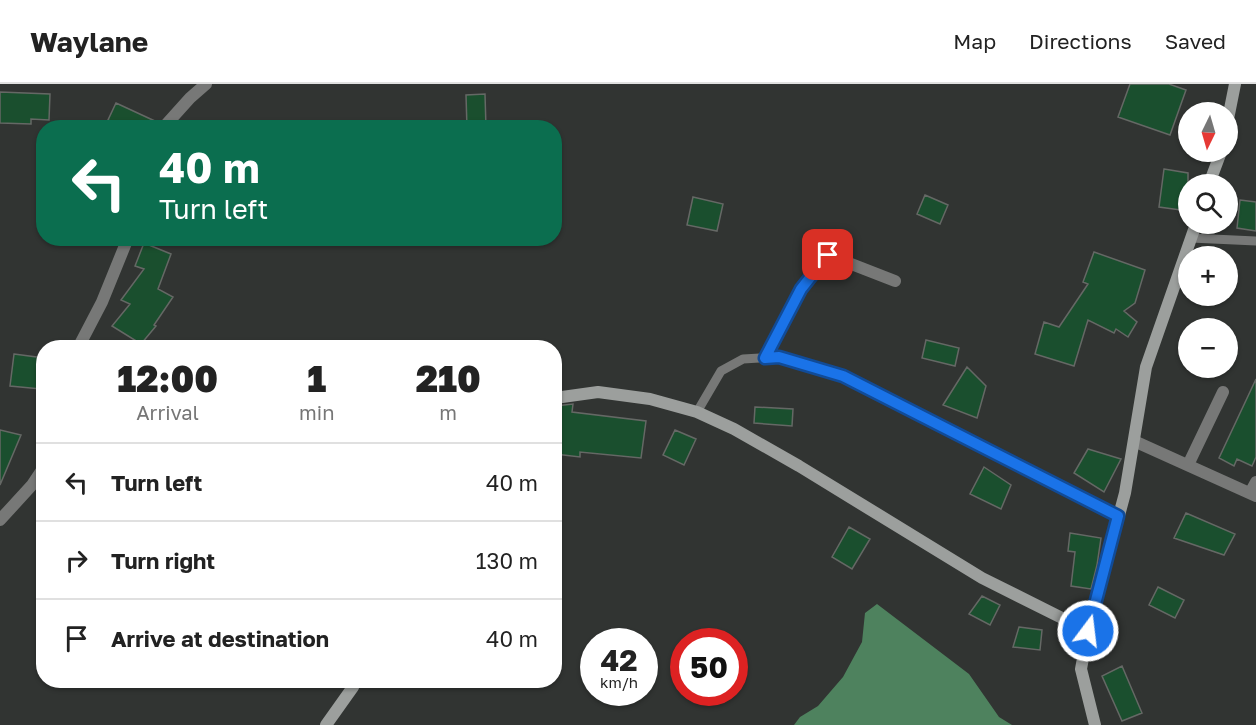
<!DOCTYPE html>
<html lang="en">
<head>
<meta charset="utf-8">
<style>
  body { margin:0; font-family:"Golos Text",sans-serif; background:#f6f6f6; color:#222; height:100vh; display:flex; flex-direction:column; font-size:22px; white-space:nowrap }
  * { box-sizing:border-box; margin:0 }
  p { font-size:20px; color:#767676 }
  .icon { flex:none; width:33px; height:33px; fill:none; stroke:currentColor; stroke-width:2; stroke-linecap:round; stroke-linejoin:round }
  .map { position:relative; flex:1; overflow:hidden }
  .details { position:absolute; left:36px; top:256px; width:526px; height:348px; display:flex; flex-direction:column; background:#fff; border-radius:24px; box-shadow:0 2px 4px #0004 }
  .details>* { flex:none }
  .top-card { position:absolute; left:36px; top:36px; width:526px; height:126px; border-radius:24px; box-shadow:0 2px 4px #0004; background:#0b6e4f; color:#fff; overflow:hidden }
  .needle { width:39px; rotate:185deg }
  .fabs { position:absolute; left:1178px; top:18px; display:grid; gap:12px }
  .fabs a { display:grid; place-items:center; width:60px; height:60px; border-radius:50%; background:#fff; box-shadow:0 2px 4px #0004; font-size:30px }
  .speed { position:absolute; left:580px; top:544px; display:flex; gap:12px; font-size:30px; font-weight:700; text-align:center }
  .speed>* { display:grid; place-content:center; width:78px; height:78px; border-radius:50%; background:#fff; box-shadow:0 2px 4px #0004; line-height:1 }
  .speed small { font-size:15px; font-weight:400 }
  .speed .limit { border:9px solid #d22; background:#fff; color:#111 }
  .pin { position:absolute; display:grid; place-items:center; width:51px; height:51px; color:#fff; margin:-26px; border-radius:12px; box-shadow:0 3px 9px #0006 }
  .me { position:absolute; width:66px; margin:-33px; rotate:15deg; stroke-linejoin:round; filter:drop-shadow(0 0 4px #0008) }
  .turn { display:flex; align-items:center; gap:21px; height:126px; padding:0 24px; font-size:27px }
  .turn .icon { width:78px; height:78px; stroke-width:2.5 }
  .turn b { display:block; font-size:42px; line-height:51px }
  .eta { display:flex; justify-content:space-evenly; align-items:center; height:102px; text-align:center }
  .eta b { font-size:36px; font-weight:800; line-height:42px }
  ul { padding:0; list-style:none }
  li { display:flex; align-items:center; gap:18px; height:78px; padding:0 24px; border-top:2px solid #e0e0e0 }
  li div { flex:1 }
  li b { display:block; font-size:22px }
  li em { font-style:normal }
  header { display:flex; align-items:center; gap:36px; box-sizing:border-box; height:84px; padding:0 30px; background:#fff; border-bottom:2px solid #e0e0e0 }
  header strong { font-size:28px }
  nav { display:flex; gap:33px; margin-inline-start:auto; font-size:21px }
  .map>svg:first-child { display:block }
  .water { fill:#4e825e }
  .building { fill:#1a4f2e; stroke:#656865; stroke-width:1.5 }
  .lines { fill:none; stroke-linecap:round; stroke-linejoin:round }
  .lane { stroke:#777877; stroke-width:9 }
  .street { stroke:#777877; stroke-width:12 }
  .secondary { stroke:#9c9f9d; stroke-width:12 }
  .route-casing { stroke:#114b97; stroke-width:15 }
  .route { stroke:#1a73e8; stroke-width:10 }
</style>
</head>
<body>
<header>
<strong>Waylane</strong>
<nav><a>Map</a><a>Directions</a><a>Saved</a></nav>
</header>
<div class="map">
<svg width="1256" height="641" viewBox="0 0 1256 641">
  <rect width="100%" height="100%" fill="#313432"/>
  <path class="water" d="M 877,520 L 969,590 L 999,633 L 1012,641 L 794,641 L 800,633 L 818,622 L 843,593 L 862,558 L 865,529 Z"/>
  <path class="building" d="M 1130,0 L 1169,0 L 1186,6 L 1170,51 L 1118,33 Z
    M 0,8 L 50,10 L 49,36 L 31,35 L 31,40 L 0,39 Z
    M 485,10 L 486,44 L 467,44 L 466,11 Z
    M 116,19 L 157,38 L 155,44 L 124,44 L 108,36 Z
    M 1164,85 L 1188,89 L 1188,127 L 1159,123 Z
    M 925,111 L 948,121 L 940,140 L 917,130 Z
    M 693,113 L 723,120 L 717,147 L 687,141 Z
    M 1240,116 L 1256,118 L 1256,147 L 1237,144 Z
    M 144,159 L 171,170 L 158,205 L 173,213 L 154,241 L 156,242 L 141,260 L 112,242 L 130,220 L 121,216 L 144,185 L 135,182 Z
    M 1094,168 L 1145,186 L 1135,219 L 1124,227 L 1137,238 L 1128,253 L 1116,245 L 1114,249 L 1088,236 L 1074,282 L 1035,270 L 1044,238 L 1059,243 L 1088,200 L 1083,198 Z
    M 926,256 L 959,264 L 955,282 L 922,274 Z
    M 14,270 L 44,274 L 41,305 L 10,302 Z
    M 967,283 L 986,302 L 977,334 L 943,321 Z
    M 1256,295 L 1256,373 L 1252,382 L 1237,375 L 1234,382 L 1219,374 Z
    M 573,320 L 572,328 L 646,337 L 641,374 L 580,368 L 580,373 L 555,370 L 555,322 Z
    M 755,323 L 793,325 L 792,342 L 754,339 Z
    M 0,346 L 21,351 L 0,401 Z
    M 675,346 L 696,355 L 684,381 L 663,371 Z
    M 1088,365 L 1121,375 L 1104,408 L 1074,389 Z
    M 984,383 L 1011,401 L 1001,425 L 970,410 Z
    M 1186,429 L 1235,450 L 1224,471 L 1174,454 Z
    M 849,443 L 870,455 L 852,485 L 832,473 Z
    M 1070,449 L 1101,454 L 1097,481 L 1091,505 L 1071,502 L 1075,468 L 1068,467 Z
    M 1158,503 L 1184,516 L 1175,534 L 1149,521 Z
    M 982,512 L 1000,521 L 990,541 L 969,530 Z
    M 1019,543 L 1042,546 L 1040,566 L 1013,563 Z
    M 1122,582 L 1142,629 L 1122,637 L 1102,592 Z"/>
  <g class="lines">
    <path class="lane" d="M 1191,154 L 1256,157
      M 697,328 L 721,287 L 743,275 L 779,273 L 843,292 L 1118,432"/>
    <path class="street" d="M 163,44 L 190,14 L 206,0
      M 78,264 L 102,218 L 128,154
      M 765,274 L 801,205 L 828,171 L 895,197
      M 1134,357 L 1256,412
      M 1188,381 L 1223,308
      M 1250,409 L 1256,398
      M 0,436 L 32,401 L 44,383"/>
    <path class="secondary" d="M 1227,40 L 1235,0
      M 1209,100 L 1221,68
      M 555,314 L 598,308 L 650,315 L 697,328 L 734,345 L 799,382 L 982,494 L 1088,547
      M 326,641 L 353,603 L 355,597
      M 1095,641 L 1081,585 L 1088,547 L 1125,409 L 1146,283 L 1196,140"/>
  </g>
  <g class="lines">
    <defs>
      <path id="route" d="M 828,171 L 801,205 L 765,274 L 779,273 L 843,292 L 1118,432 L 1088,547"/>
    </defs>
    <use href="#route" class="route-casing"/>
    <use href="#route" class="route"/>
  </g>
</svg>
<div class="fabs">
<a><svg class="needle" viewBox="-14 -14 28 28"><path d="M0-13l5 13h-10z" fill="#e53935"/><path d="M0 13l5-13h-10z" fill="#767676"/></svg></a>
<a><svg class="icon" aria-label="search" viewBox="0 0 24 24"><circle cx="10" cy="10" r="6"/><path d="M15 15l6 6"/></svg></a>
<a>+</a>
<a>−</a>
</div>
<div class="speed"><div>42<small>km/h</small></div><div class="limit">50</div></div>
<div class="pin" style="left:828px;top:171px;background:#d93025"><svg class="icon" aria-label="arrive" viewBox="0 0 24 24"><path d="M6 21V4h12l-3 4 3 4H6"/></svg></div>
<svg class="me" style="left:1088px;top:547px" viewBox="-20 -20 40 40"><circle r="17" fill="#1a73e8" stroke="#fff" stroke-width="3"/><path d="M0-11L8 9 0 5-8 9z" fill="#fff"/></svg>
<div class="top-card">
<div class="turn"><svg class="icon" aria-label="left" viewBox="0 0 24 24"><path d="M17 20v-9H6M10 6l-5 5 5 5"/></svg><div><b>40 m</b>Turn left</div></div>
</div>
<section class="details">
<div class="eta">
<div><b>12:00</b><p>Arrival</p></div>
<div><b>1</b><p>min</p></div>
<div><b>210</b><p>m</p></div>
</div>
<ul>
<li><svg class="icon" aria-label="left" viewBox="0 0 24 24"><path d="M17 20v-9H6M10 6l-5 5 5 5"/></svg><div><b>Turn left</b></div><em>40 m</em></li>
<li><svg class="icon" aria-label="right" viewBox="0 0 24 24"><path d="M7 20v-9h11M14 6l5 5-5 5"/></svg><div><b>Turn right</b></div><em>130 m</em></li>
<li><svg class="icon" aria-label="arrive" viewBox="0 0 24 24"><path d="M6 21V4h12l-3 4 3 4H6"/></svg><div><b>Arrive at destination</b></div><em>40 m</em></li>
</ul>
</section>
</div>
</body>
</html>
